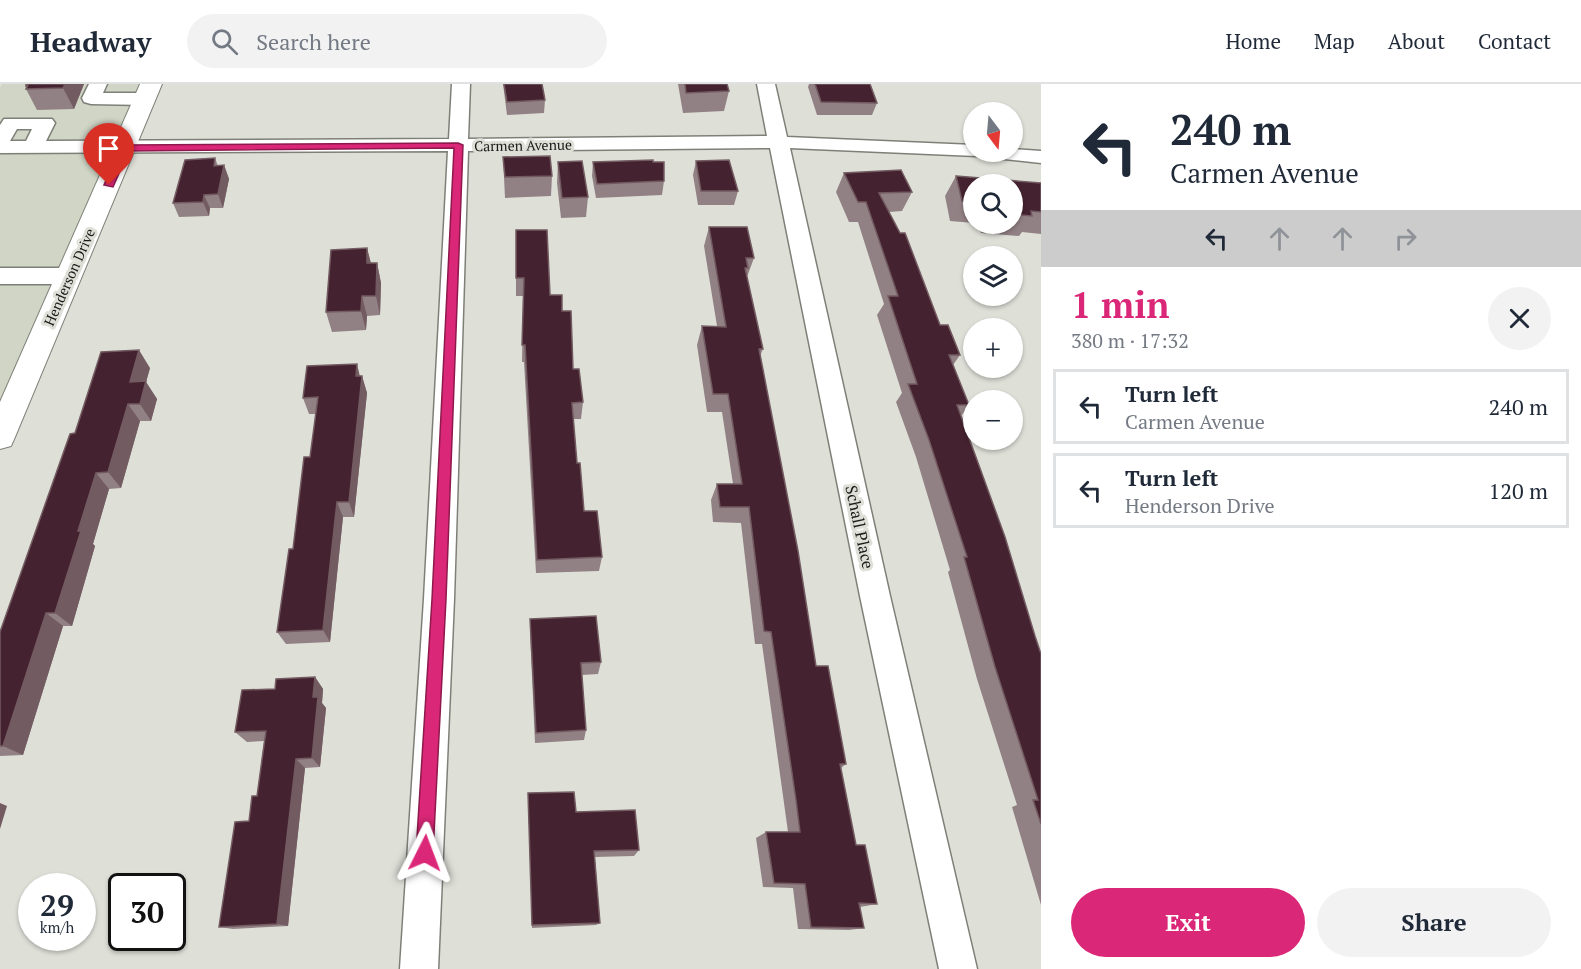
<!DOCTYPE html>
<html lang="en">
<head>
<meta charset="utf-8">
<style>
  body { margin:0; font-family:"PT Serif",serif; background:#f2f2f3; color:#1f2937; height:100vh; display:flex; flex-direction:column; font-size:22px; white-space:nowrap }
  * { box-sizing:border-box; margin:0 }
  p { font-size:20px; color:#747a83 }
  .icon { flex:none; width:33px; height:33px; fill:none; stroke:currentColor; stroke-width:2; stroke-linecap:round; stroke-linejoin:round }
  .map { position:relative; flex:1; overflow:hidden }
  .drawer { display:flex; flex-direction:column; background:#fff; width:540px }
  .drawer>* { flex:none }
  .top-card { background:#fff; color:#1f2937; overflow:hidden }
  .needle { width:39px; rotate:164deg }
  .buttons { position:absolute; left:963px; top:18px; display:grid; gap:12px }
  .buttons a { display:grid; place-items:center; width:60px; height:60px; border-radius:50%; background:#fff; box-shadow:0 2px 4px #0004; font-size:30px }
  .speed { position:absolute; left:18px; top:789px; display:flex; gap:12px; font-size:30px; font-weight:700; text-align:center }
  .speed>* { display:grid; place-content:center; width:78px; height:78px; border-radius:50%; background:#fff; box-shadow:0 2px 4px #0004; line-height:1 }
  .speed small { font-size:15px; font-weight:400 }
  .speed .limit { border:3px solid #111; border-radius:9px; background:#fff; color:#111 }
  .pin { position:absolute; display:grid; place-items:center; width:51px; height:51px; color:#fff; margin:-62px -26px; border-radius:50% 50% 50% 0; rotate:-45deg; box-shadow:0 0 6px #0007 }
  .pin .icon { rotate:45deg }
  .me { position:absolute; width:66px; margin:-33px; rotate:3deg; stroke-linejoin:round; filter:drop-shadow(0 0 4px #0008) }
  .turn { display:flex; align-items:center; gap:21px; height:126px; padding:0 30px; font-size:27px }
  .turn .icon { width:78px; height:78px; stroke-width:2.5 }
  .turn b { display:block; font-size:42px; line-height:51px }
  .lanes { display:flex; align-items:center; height:57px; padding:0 30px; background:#0003; justify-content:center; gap:30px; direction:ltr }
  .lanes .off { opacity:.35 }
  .round { display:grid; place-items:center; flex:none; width:63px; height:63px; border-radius:32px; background:#f2f2f3 }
  .summary { display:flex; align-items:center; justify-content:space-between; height:102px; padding:0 30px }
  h1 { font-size:36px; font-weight:700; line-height:45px; color:#db2777 }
  .button { display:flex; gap:12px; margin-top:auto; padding:12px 30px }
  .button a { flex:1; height:69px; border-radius:36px; background:#db2777; color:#fff; font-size:24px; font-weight:700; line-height:69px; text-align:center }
  .button a+a { background:#f2f2f3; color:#1f2937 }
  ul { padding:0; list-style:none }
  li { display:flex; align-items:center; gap:18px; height:75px; margin:0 12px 9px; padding:0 18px; border:3px solid #e0e1e3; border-radius:0px }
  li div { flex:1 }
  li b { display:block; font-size:22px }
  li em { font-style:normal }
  header { display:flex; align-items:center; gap:36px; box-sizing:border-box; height:84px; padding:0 30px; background:#fff; border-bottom:2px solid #e0e1e3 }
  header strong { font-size:28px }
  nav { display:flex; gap:33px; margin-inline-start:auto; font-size:21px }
  .search { width:420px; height:54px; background:#f2f2f3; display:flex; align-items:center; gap:15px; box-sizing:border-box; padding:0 21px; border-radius:33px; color:#747a83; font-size:22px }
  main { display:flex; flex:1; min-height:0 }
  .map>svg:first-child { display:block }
  .built { fill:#d0d5c5 }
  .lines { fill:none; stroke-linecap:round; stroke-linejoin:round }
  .minor-casing { stroke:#7e8078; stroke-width:3 }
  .major-casing { stroke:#7e8078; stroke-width:2 }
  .minor { fill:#fff; fill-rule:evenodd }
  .major { fill:#fff; fill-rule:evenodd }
  .wall { fill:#928184 }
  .shaded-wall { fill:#735b62 }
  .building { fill:#45222f; stroke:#735b62; stroke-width:1.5 }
  .route { fill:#db2777; stroke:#8e194d; stroke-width:1.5 }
  .labels { text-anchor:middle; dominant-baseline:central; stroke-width:6; stroke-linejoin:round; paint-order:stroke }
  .far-street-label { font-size:14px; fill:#1a1b18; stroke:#dee0d8 }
  .street-label { font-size:16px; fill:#1a1b18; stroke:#dee0d8 }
</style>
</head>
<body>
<header>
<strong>Headway</strong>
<div class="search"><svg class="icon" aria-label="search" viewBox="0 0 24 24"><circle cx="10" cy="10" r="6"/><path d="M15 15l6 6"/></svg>Search here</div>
<nav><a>Home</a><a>Map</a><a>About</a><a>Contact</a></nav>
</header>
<main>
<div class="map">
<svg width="1041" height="885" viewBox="0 0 1041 885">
  <rect width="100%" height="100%" fill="#dee0d8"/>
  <path class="built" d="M 2,0 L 151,0 L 0,353 L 0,4 Z"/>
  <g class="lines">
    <defs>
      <path id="minor" d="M 89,0 L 107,0 L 103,9 L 145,9 L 152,11 L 154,15 L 152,19 L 145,21 L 91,20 L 84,18 L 82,14 Z
        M 452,0 L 470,0 L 468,55 L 767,52 L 757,0 L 775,0 L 787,53 L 974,61 L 974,68 L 1012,68 L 1012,65 L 1041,67 L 1041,79 L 976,72 L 790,64 L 890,512 L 977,885 L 939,885 L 860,512 L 770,64 L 468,67 L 454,515 L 438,885 L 400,885 L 424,515 L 448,67 L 0,69 L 0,41 L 4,35 L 52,35 L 55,39 L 46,57 L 449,55 ZM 17,45 L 32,45 L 26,57 L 10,57 Z
        M 0,184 L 70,184 L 78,186 L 81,192 L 78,198 L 70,200 L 0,200 Z"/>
      <path id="major" d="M 140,0 L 162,0 L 15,353 L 11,362 L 0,365 L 0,318 Z"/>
    </defs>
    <use href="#minor" class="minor-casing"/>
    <use href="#major" class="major-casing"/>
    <use href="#minor" class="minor"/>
    <use href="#major" class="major"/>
  </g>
  <path class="wall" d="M 26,0 L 84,0 L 74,25 L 37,26 L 26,5 Z
    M 503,0 L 542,0 L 545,16 L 544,29 L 507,31 Z
    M 678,0 L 727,0 L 729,7 L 724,27 L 683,29 Z
    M 809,0 L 870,0 L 877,19 L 872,31 L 817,31 L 808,3 Z
    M 503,73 L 552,92 L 551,112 L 505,114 Z
    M 215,74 L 218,82 L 224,81 L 229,95 L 223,124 L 210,124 L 209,132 L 179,133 L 173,119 Z
    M 696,77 L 738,107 L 734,121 L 698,121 L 693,91 Z
    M 558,78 L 588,113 L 586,133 L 561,134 L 557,99 Z
    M 593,78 L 653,78 L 664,97 L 662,111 L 596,114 L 592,92 Z
    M 844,89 L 912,108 L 902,127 L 889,128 L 940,241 L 960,271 L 953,281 L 969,321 L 961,332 L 1041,570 L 1041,821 L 1012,723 L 1017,721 L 977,595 L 948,488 L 950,486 L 916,373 L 896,318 L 902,309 L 877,231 L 884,220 L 858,138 L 849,138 L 836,108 Z
    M 956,92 L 1041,99 L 1041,150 L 1022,148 L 1019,152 L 981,149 L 978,140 L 975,140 L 1012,140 L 1012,100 L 974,100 L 974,139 L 950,137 L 945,112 Z
    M 709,143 L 754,174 L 747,193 L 763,265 L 760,272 L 816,582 L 846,680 L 841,684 L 856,761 L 877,820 L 860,823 L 864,844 L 849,846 L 798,845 L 793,804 L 763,803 L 756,754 L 766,748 L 788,748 L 762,560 L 755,560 L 741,439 L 713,438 L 711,416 L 717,400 L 733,400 L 722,328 L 707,328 L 697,261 L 702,242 L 717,242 L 704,162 Z
    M 516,146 L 550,211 L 562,227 L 573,285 L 583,318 L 581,335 L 573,335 L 577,379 L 584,427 L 602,473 L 599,487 L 536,489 L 524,278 L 522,278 L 523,212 L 516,212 Z
    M 367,164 L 371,179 L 377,179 L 381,199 L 380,231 L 367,232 L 366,246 L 332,248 L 326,228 Z
    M 150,284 L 146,298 L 157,315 L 151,337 L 140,337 L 121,404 L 109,405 L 93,460 L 95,462 L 72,542 L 63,542 L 23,671 L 0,672 L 0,548 L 75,349 Z
    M 360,292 L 362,292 L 367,309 L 354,433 L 343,433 L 330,558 L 286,560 L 277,548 L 310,373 L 316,330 L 309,330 L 303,314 Z
    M 530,535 L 601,578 L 598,590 L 582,591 L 586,646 L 584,656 L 535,659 L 530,548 Z
    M 315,593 L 323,605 L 322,619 L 326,624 L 320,683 L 305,684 L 288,842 L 233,845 L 219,843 L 249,737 L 257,712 L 264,657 L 247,658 L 235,648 L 275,605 Z
    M 528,709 L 576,728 L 639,766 L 634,772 L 595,773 L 600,839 L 596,841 L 532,844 Z"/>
  <path class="shaded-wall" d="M 65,0 L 84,0 L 74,25 L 63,4 Z
    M 224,81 L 229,95 L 223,124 L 218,110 Z
    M 204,111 L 210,124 L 209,132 L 203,118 Z
    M 367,164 L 372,184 L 367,179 Z
    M 377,179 L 381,199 L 380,231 L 376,212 Z
    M 362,212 L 367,232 L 366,246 L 361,227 Z
    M 139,266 L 150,284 L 146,298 L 157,315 L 151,337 L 140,320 L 130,298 Z
    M 357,280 L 361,297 L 356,292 Z
    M 362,292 L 367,309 L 354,433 L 349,418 Z
    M 128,320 L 140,337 L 121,404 L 108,388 Z
    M 96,389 L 109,405 L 93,460 L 95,462 L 72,542 L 55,529 L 78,447 Z
    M 337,418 L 343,433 L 330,558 L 323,546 Z
    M 46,529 L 63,542 L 23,671 L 3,662 Z
    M 315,593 L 323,605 L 322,619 L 326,624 L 320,683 L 312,674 L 313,613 Z
    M 296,675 L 305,684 L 288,842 L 277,840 Z
    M 0,719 L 7,722 L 0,745 Z"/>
  <path class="building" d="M 26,0 L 65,0 L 63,4 L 26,5 L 28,1 L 26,2 Z
    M 504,0 L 542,0 L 545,16 L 507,18 Z
    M 685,0 L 727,0 L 729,7 L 686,9 Z
    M 815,0 L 870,0 L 877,19 L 821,18 Z
    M 550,72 L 552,92 L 505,93 L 503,73 Z
    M 215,74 L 214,82 L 224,81 L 218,110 L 204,111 L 203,118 L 173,119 L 185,76 Z
    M 653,76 L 653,78 L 664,78 L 664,97 L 597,100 L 593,78 Z
    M 729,76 L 738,107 L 701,107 L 696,77 Z
    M 582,77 L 588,113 L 562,114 L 558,78 Z
    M 901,86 L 912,108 L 879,109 L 900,149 L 905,149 L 940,241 L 948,241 L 960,271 L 949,271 L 969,321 L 957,321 L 1005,453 L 1035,552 L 1041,570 L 1041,740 L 1033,716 L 1038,716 L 995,583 L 964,473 L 967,473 L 929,356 L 908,300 L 917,300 L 888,212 L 898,212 L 866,118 L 858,118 L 844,89 Z
    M 956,92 L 1041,99 L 1041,128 L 1031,127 L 1032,132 L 1012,130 L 1012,100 L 974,100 L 974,118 L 962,117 Z
    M 709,143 L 747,143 L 754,174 L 746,174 L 748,184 L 745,184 L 763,265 L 759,265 L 798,467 L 816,582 L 828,582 L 846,680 L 840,680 L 856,761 L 865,761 L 877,820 L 859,819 L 864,844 L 811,843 L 805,800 L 774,799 L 766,748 L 800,748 L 796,716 L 771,548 L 764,547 L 749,423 L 720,423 L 717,400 L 742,400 L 728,310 L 713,310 L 702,242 L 726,243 Z
    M 516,146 L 547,146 L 550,211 L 562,211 L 562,227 L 571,227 L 573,285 L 579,285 L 583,318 L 572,319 L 577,379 L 580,379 L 584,427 L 597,427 L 602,473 L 537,476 L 525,261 L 522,261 L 524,194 L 516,194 Z
    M 367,164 L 367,179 L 377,179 L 376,212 L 362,212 L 361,227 L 326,228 L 331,166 Z
    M 139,266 L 130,298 L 146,297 L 140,320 L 128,320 L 108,388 L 96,389 L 78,447 L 81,447 L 55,529 L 46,529 L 3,662 L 0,662 L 0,548 L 70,350 L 75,349 L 101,268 Z
    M 357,280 L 356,292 L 362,292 L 349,418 L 337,418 L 323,546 L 277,548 L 289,465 L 293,465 L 304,373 L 310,373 L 318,313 L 303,314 L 307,282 Z
    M 596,532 L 601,578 L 581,579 L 586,646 L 536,649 L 530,535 Z
    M 315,593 L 313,613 L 318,613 L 312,674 L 296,675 L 277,840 L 219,843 L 235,738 L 249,737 L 252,712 L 257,712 L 266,647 L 235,648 L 242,606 L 275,605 L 276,595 Z
    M 574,708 L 576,728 L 635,726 L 639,766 L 594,767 L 600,839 L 532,841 L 528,709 Z"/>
  <path class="route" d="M 458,59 L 463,61 L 446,515 L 433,769 L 431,775 L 425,778 L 419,775 L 416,769 L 432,515 L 454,64 L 129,67 L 113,103 L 104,101 L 120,64 L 125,61 Z"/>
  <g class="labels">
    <g class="far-street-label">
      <text transform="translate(523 61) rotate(-1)">Carmen Avenue</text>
      <text transform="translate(69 193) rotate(-66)">Henderson Drive</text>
    </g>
    <g class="street-label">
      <text transform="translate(860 443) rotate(78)">Schall Place</text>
    </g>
  </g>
</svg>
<div class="buttons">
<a><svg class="needle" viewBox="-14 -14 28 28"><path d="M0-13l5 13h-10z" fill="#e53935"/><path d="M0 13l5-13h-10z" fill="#747a83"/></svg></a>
<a><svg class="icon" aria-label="search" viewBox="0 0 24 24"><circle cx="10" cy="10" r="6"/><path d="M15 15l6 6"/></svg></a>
<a><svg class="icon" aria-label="layers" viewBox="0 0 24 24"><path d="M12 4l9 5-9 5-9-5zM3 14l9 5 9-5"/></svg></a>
<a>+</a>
<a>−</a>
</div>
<div class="speed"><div>29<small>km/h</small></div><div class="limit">30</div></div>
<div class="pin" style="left:109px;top:101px;background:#d93025"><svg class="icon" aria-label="arrive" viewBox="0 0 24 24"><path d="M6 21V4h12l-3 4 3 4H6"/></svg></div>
<svg class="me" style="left:425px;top:769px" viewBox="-20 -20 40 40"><path d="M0-17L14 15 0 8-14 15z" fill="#db2777" stroke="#fff" stroke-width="4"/></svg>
</div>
<section class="drawer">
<div class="top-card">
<div class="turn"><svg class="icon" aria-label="left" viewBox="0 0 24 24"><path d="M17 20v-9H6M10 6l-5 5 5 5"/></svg><div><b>240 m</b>Carmen Avenue</div></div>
<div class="lanes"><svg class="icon" aria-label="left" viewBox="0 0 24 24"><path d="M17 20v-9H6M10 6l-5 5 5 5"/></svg><svg class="icon off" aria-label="ahead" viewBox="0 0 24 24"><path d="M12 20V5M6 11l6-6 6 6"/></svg><svg class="icon off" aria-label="ahead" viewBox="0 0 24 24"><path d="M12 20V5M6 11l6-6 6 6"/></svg><svg class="icon off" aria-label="right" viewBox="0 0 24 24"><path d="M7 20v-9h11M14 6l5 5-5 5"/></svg></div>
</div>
<div class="summary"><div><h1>1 min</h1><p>380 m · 17:32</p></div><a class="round"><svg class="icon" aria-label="close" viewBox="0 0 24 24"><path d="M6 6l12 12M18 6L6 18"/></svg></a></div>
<ul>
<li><svg class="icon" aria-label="left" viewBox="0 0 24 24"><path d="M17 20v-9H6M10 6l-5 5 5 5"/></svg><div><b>Turn left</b><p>Carmen Avenue</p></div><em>240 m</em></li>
<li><svg class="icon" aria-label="left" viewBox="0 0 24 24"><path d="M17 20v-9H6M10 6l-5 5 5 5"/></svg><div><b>Turn left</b><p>Henderson Drive</p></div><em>120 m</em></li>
</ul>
<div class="button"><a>Exit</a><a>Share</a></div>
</section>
</main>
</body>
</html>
